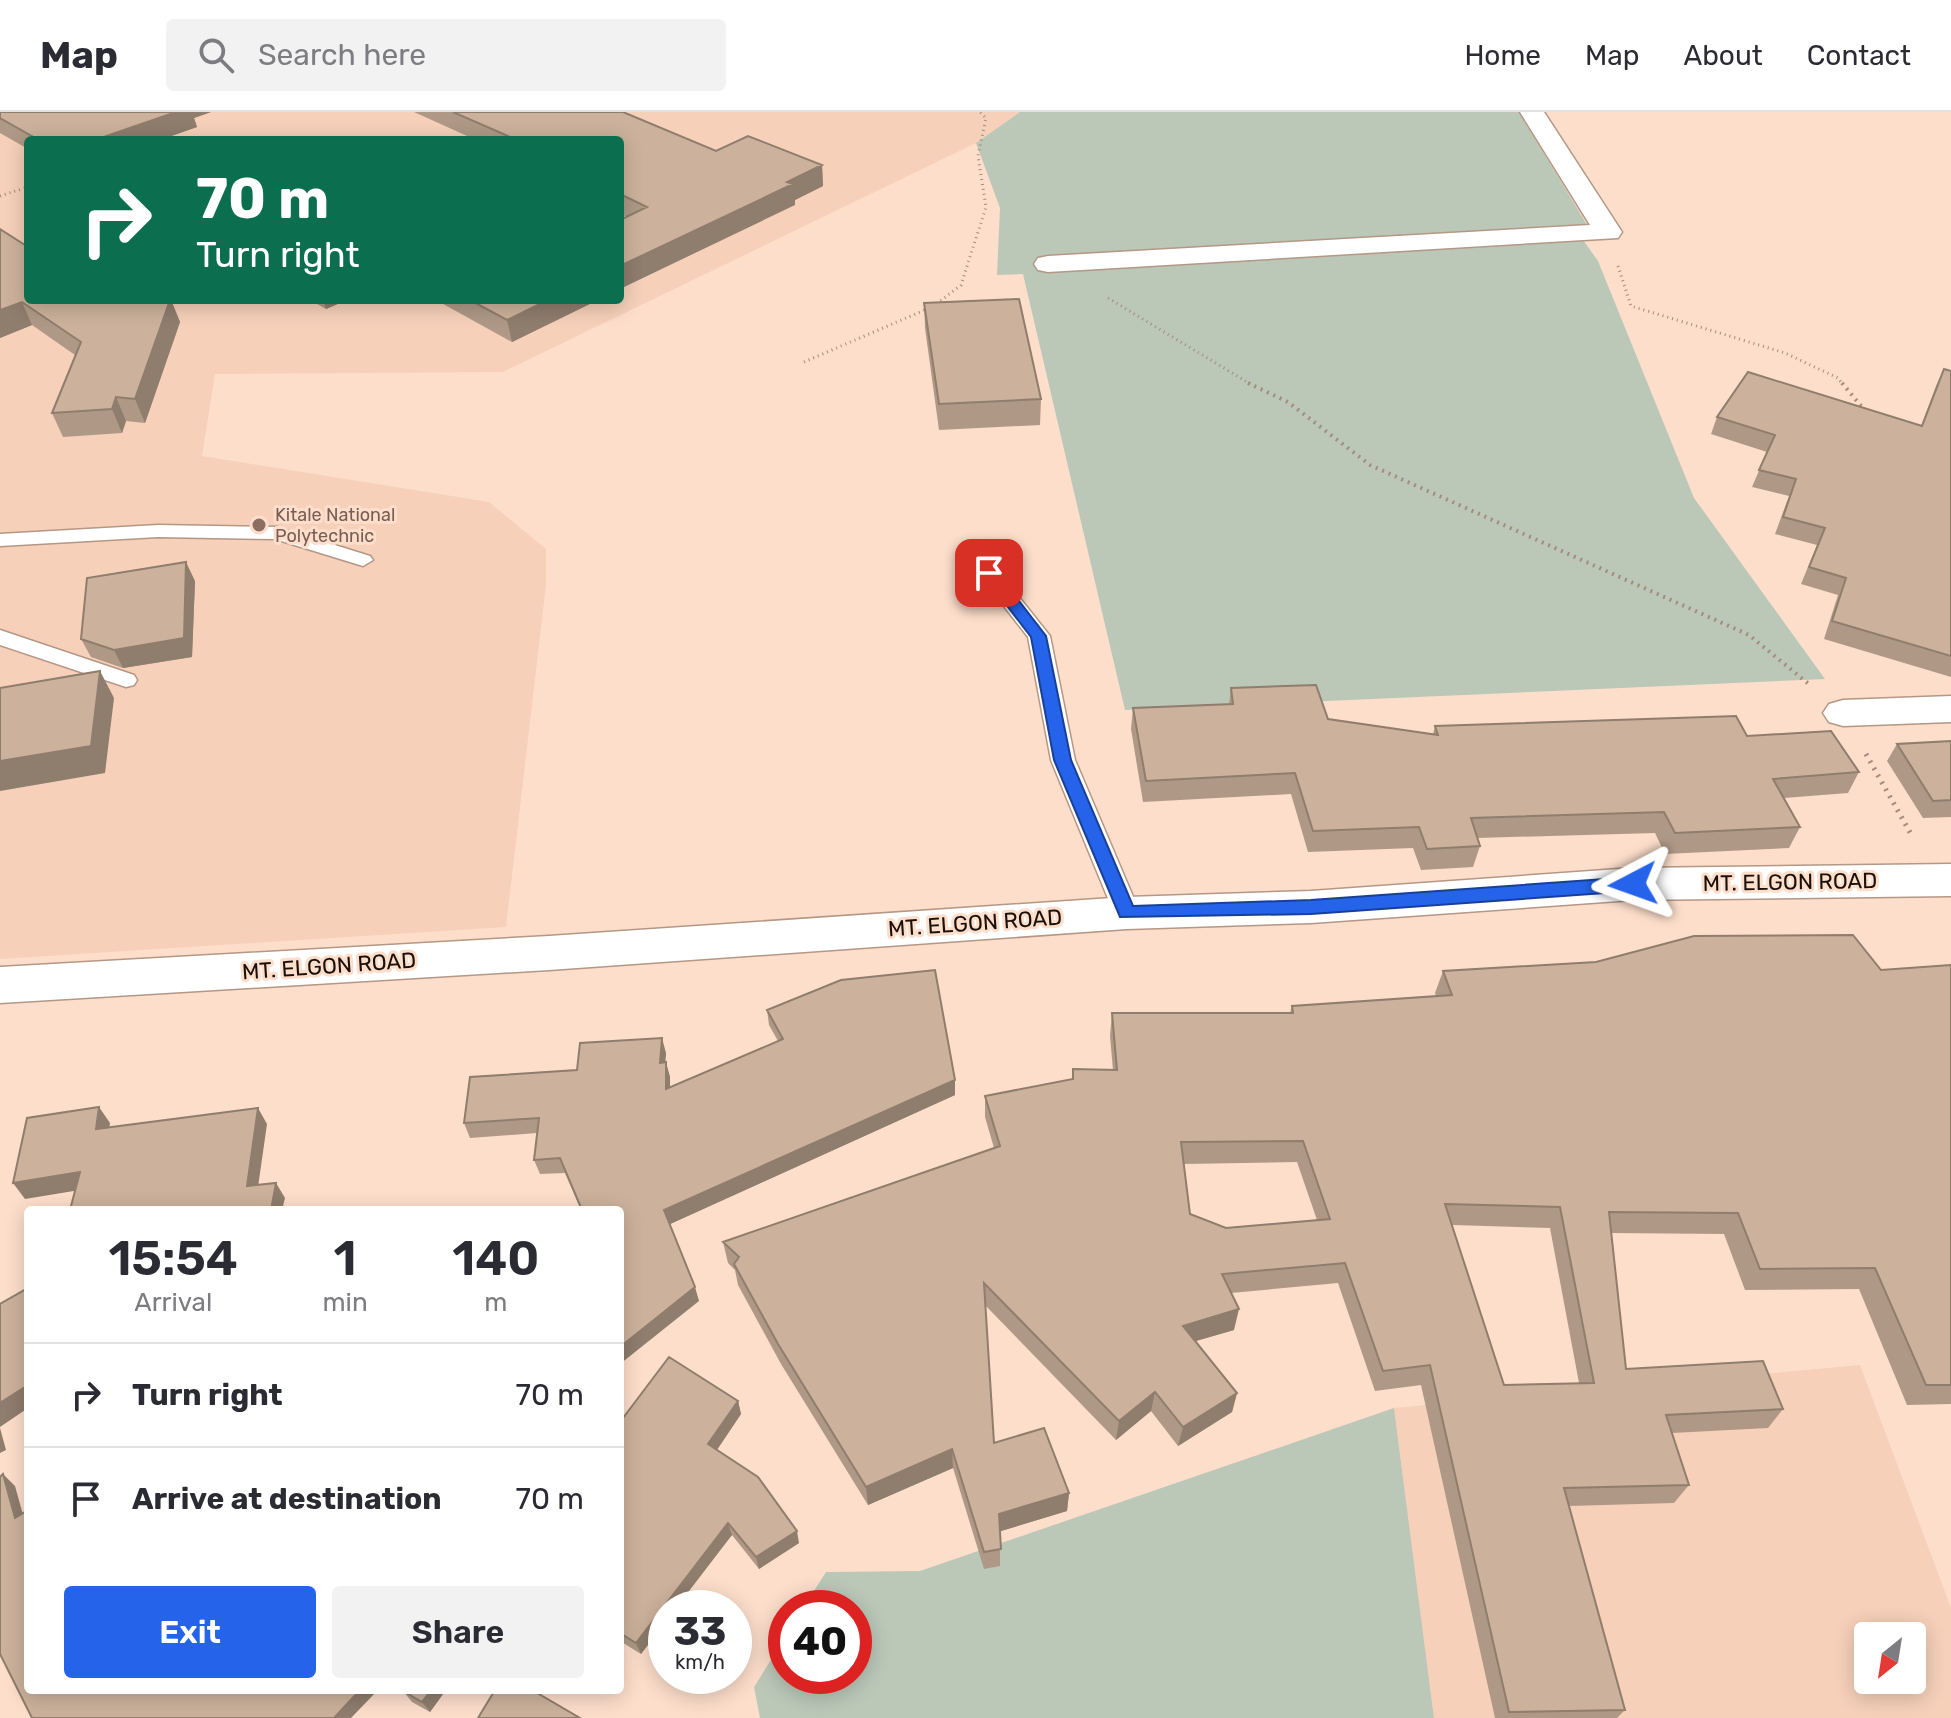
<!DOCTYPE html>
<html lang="en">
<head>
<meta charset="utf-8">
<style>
  body { margin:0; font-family:Rubik,sans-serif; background:#f2f2f3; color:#2b2b33; height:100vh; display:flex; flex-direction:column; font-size:30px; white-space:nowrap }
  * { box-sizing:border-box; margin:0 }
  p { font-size:26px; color:#7c7c81 }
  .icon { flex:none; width:44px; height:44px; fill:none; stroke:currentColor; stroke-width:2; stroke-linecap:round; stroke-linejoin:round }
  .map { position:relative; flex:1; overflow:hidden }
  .details { position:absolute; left:24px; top:1094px; width:600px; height:488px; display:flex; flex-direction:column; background:#fff; border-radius:8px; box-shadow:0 4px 20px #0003 }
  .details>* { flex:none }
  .guide { position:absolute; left:24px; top:24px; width:600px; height:168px; border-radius:8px; box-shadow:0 4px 20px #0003; background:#0b6e4f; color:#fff; overflow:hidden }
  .needle { width:52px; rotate:210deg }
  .buttons { position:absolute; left:1854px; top:1510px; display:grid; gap:16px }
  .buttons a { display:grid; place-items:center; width:72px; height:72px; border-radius:8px; background:#fff; box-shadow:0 4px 20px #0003; font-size:40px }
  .speed { position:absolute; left:648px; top:1478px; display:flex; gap:16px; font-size:40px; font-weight:700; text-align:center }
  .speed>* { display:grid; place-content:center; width:104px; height:104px; border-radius:50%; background:#fff; box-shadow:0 4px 20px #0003; line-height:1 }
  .speed small { font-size:20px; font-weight:400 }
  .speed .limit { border:12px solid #d22; background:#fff; color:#111 }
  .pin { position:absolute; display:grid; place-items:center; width:68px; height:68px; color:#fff; margin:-34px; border-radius:16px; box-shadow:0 4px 12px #0006 }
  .me { position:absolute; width:88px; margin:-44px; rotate:266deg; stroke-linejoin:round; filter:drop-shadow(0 0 6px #0008) }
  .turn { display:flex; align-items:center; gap:28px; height:168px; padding:0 40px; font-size:36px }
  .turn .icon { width:104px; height:104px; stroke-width:2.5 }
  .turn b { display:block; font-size:56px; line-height:68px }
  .eta { display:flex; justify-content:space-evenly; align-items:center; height:136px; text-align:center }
  .eta b { font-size:48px; font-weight:600; line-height:56px }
  .primary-button { display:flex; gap:16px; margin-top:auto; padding:16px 40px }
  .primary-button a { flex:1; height:92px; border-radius:8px; background:#2563eb; color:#fff; font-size:32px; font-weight:600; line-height:92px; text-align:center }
  .primary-button a+a { background:#f2f2f3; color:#2b2b33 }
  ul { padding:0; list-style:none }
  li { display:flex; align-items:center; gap:24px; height:104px; padding:0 40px; border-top:2px solid #e1e1e2 }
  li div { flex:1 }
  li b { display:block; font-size:30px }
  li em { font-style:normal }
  header { display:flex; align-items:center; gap:48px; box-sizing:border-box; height:112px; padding:0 40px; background:#fff; border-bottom:2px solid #e1e1e2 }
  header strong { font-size:38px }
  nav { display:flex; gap:44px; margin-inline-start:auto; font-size:28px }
  .search { width:560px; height:72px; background:#f2f2f3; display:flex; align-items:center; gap:20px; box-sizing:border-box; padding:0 28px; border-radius:8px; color:#7c7c81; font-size:30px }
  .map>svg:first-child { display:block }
  .built { fill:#f6d0b9; fill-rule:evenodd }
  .green { fill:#bbc8b8 }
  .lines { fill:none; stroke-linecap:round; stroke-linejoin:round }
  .lane-casing { stroke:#b49785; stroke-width:3 }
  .street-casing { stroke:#b49785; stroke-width:3 }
  .secondary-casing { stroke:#b49785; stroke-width:3 }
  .path-far2 { stroke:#a38c7e; stroke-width:3; stroke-dasharray:1 4; stroke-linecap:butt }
  .path-far1 { stroke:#a38c7e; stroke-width:4; stroke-dasharray:2 5; stroke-linecap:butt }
  .path { stroke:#a38c7e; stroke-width:5; stroke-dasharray:2 6; stroke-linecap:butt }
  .lane { fill:#fff; fill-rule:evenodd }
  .street { fill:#fff; fill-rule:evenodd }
  .secondary { fill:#fff; fill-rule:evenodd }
  .wall { fill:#af9986; fill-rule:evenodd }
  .shaded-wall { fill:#8f7d6d }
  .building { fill:#ccb29c; stroke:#8f7d6d; stroke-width:2; fill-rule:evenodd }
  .route { fill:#2563eb; stroke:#184099; stroke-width:2 }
  .education-dot { fill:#8d6e63; stroke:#fddecb; stroke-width:3 }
  .labels { text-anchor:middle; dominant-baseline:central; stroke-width:6; stroke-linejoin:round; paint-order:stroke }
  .far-education-label { font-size:18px; fill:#785e54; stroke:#fddecb; text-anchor:start }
  .street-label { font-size:22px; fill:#1a1009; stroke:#fddecb }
</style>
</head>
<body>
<header>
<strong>Map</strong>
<div class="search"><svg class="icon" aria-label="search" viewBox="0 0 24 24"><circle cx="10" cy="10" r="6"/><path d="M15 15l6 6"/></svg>Search here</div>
<nav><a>Home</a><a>Map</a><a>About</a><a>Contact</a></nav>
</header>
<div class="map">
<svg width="1951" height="1606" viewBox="0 0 1951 1606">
  <rect width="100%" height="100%" fill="#fddecb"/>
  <path class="built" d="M 0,0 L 1020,0 L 976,31 L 503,260 L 215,262 L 202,344 L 489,390 L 546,437 L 546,473 L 506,815 L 0,847 ZM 28,28 L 620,28 L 620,188 L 28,188 Z
    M 1860,1253 L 1951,1496 L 1951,1606 L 1434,1606 L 1394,1296 ZM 1868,1524 L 1912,1524 L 1912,1568 L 1868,1568 Z"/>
  <path class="green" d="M 1020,0 L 1519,0 L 1589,116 L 1576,118 L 1598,149 L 1694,386 L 1825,567 L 1125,598 L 1023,162 L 997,163 L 1000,96 L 976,31 Z
    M 1394,1296 L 1434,1606 L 760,1606 L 754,1575 L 786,1524 L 786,1564 L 854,1564 L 854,1496 L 803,1496 L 826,1460 L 920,1459 Z"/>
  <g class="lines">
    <defs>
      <path id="lane" d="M 158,413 L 277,415 L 370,444 L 373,448 L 363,454 L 275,427 L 158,425 L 0,434 L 0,422 Z
        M 989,455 L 996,456 L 1050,524 L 1075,648 L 1140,801 L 1136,808 L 1127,811 L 1118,808 L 1114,801 L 1051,648 L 1028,525 L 978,461 Z
        M 0,518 L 134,563 L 137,568 L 134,573 L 126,575 L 0,533 Z"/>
      <path id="street" d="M 1520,0 L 1544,0 L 1622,120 L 1618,126 L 1048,160 L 1038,158 L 1034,152 L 1038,146 L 1048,144 L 1590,113 Z
        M 1951,584 L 1951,610 L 1843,614 L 1829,610 L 1823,601 L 1829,592 L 1843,588 Z"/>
      <path id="secondary" d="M 1951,752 L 1951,784 L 1633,788 L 1311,811 L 1127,817 L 549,858 L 0,891 L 0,855 L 549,824 L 1127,785 L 1311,779 L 1633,756 Z"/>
    </defs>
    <use href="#lane" class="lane-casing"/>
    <use href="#street" class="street-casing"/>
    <use href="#secondary" class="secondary-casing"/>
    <path class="path-far2" d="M 0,84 L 28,75
      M 1618,154 L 1631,194 L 1785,241 L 1838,266 L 1843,273
      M 1108,186 L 1252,273
      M 804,250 L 934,194 L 961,173 L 986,95 L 978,44 L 986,6 L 980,0"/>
    <path class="path-far1" d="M 1248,271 L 1288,290 L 1370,353 L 1749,523 L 1810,573
      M 1842,271 L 1866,300"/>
    <path class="path" d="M 1866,642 L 1912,724"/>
    <use href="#lane" class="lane"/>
    <use href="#street" class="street"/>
    <use href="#secondary" class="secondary"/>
  </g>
  <path class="wall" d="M 0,0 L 211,0 L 194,6 L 197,15 L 160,28 L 28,28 L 28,37 L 0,21 Z
    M 414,0 L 623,0 L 716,39 L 822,53 L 823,74 L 795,88 L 795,93 L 627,105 L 620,102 L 620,28 L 476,28 Z
    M 0,117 L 28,188 L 171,188 L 180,210 L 145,311 L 126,309 L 122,321 L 63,325 L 52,301 L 75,243 L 32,213 L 0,226 Z
    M 310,188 L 347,188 L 326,197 Z
    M 436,188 L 598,188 L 512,230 Z
    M 924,191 L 1041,287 L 1040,313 L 939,318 L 925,216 Z
    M 1944,257 L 1951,259 L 1951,565 L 1824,527 L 1838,483 L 1801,472 L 1817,433 L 1775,422 L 1789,384 L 1752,375 L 1767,340 L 1711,322 L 1717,305 L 1921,314 L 1936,274 Z
    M 195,469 L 192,545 L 123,556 L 91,545 L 81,527 Z
    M 1231,576 L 1328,607 L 1433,622 L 1435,614 L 1747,624 L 1859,660 L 1848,681 L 1784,686 L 1800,715 L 1789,736 L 1665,742 L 1655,721 L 1477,726 L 1480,734 L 1473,755 L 1421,758 L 1413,736 L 1308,740 L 1291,682 L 1143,690 L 1131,617 L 1133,596 L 1229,592 Z
    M 1951,629 L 1951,705 L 1923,706 L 1887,649 L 1897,632 Z
    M 1951,853 L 1951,1292 L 1907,1293 L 1859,1177 L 1745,1178 L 1724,1122 L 1611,1121 L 1626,1257 L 1783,1297 L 1768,1316 L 1672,1321 L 1689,1373 L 1674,1391 L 1569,1394 L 1625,1598 L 1617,1606 L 1495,1606 L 1421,1273 L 1375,1279 L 1338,1171 L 1231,1181 L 1234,1218 L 1195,1229 L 1237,1281 L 1232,1300 L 1178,1334 L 1151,1299 L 1116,1328 L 985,1193 L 994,1331 L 1069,1381 L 1067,1399 L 1000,1419 L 1000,1454 L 984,1457 L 953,1356 L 868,1393 L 781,1252 L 738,1173 L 735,1158 L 728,1151 L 723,1130 L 994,1036 L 985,1005 L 985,984 L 1072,967 L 1073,957 L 1113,958 L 1110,924 L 1112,901 L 1290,901 L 1292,894 L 1436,884 L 1435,881 L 1443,859 L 1881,858 ZM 1297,1050 L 1317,1108 L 1226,1116 L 1190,1102 L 1184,1052 ZM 1452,1113 L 1550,1116 L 1579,1271 L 1504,1273 Z
    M 767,898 L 955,968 L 955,983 L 670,1112 L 699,1189 L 620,1098 L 581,1098 L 565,1061 L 540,1062 L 534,1048 L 537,1021 L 470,1026 L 464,1011 L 577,958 L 666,941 L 665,950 L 670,965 L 670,975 L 778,929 L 769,913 Z
    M 738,1289 L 741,1302 L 717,1338 L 799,1431 L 759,1457 L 732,1423 L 666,1496 L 666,1509 L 641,1542 L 620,1529 L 620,1310 Z
    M 446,1578 L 430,1600 L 412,1590 L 403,1579 Z"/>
  <path class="shaded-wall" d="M 176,0 L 211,0 L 194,6 L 197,15 L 160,28 L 95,28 Z
    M 822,53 L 823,74 L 795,88 L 795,93 L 620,177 L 620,154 Z
    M 170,188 L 171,188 L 180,210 L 145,311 L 135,287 Z
    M 323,188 L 347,188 L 326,197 Z
    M 548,188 L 598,188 L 512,230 L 507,208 Z
    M 22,190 L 32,213 L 0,226 L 0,198 Z
    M 116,285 L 126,309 L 122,321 L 112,297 Z
    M 186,450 L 195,469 L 192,545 L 123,556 L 114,538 Z
    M 100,559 L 114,586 L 105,661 L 0,679 L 0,649 Z
    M 662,926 L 666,941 L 664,966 L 660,951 Z
    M 666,950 L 670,965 L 670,992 L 666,977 Z
    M 955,968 L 955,983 L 668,1113 L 664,1098 Z
    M 99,995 L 110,1011 L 107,1033 L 96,1017 Z
    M 258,996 L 267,1012 L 256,1089 L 247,1074 Z
    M 80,1060 L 92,1076 L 25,1087 L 13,1071 Z
    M 276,1071 L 285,1086 L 282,1098 L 271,1098 Z
    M 695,1175 L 699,1189 L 620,1252 L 620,1235 Z
    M 1239,1197 L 1234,1218 L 1179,1234 L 1183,1214 Z
    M 28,1273 L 28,1296 L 0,1315 L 0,1291 Z
    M 1155,1280 L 1151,1299 L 1116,1328 L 1119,1309 Z
    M 1237,1281 L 1232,1300 L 1178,1334 L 1183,1315 Z
    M 738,1289 L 741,1302 L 712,1345 L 708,1332 Z
    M 0,1316 L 6,1338 L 0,1341 Z
    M 952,1337 L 953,1356 L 868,1393 L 866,1375 Z
    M 3,1362 L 15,1374 L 27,1417 L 15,1406 Z
    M 1069,1381 L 1067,1399 L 998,1420 L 999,1402 Z
    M 728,1411 L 732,1423 L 676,1496 L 666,1496 L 666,1509 L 641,1542 L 636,1531 Z
    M 797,1419 L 799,1431 L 759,1457 L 756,1445 Z
    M 360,1578 L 378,1578 L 351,1606 L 334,1606 Z
    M 431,1578 L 446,1578 L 430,1600 L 422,1590 Z"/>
  <path class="building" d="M 0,0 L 176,0 L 95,28 L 39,28 L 0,6 Z
    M 453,0 L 623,0 L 716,39 L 748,24 L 822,53 L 787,70 L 793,72 L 620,154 L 620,108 L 647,95 L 620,82 L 620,28 L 517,28 Z
    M 0,117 L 28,135 L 28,188 L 170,188 L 135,287 L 116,285 L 112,297 L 52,301 L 81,230 L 22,190 L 0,198 Z
    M 1019,187 L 1041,287 L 939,292 L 924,191 Z
    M 470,188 L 548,188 L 507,208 Z
    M 1944,257 L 1951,259 L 1951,544 L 1832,509 L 1846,466 L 1809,455 L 1825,416 L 1783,405 L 1796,367 L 1759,358 L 1775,323 L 1717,305 L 1748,260 L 1922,314 Z
    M 186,450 L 184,526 L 114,538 L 81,527 L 87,466 Z
    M 100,559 L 91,634 L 0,649 L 0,576 Z
    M 1316,573 L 1328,607 L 1438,623 L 1435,614 L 1736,604 L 1747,624 L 1831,619 L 1859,660 L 1773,667 L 1800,715 L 1675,721 L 1664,700 L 1471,706 L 1480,734 L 1427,737 L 1419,715 L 1313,719 L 1295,661 L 1146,669 L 1133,596 L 1233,592 L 1231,576 Z
    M 1951,629 L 1951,688 L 1933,689 L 1897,632 Z
    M 1853,823 L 1881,858 L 1951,853 L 1951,1273 L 1926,1273 L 1875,1156 L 1760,1157 L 1738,1101 L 1609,1100 L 1626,1257 L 1763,1249 L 1783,1297 L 1666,1303 L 1689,1373 L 1564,1376 L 1625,1598 L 1509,1600 L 1430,1253 L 1383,1259 L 1345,1151 L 1222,1162 L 1239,1197 L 1183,1214 L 1237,1281 L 1183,1315 L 1155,1280 L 1119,1309 L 984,1171 L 994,1331 L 1044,1316 L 1069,1381 L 999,1402 L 1001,1437 L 984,1440 L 952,1337 L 866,1375 L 778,1232 L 734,1152 L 739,1145 L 723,1130 L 1000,1034 L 985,984 L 1073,967 L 1073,957 L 1117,958 L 1112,901 L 1293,901 L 1292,894 L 1452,883 L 1443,859 L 1596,850 L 1694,824 ZM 1303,1029 L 1330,1107 L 1226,1116 L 1190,1102 L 1181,1030 ZM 1445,1092 L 1560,1095 L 1594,1271 L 1504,1273 Z
    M 935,858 L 955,968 L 664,1098 L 695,1175 L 620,1235 L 620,1098 L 582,1098 L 560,1046 L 534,1048 L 539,1006 L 464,1011 L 470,965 L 577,958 L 580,931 L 662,926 L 660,951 L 666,950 L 666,977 L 783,927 L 767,898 L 841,868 Z
    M 99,995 L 96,1017 L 258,996 L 247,1074 L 276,1071 L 271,1098 L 70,1098 L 80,1060 L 13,1071 L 27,1006 Z
    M 28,1176 L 28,1273 L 0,1291 L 0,1192 Z
    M 669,1245 L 738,1289 L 708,1332 L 758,1365 L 797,1419 L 756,1445 L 728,1411 L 636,1531 L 620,1521 L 620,1310 Z
    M 3,1362 L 15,1406 L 28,1398 L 28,1578 L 360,1578 L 334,1606 L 32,1606 L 0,1542 L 0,1365 Z
    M 404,1578 L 431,1578 L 422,1590 L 403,1579 Z
    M 495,1578 L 532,1578 L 580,1606 L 478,1606 Z"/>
  <path class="route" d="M 989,457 L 995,458 L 1046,524 L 1071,648 L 1133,794 L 1311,788 L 1633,765 L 1642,772 L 1633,779 L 1311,802 L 1120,805 L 1054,648 L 1031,525 L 982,461 Z"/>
  <circle class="education-dot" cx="259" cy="413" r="8"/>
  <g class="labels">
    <g class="far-education-label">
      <text x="275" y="403">Kitale National<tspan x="275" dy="21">Polytechnic</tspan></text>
    </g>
    <g class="street-label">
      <text transform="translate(1790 770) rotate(-1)">MT. ELGON ROAD</text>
      <text transform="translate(975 811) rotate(-4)">MT. ELGON ROAD</text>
      <text transform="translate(329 854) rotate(-4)">MT. ELGON ROAD</text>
    </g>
  </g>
</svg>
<div class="buttons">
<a><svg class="needle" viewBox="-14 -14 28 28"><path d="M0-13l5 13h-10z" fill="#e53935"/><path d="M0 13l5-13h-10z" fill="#7c7c81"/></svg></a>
</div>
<div class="speed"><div>33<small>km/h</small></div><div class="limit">40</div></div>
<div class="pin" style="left:989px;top:461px;background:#d93025"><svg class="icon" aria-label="arrive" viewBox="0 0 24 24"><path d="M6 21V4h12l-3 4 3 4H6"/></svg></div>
<svg class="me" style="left:1633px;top:772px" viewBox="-20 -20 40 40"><path d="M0-17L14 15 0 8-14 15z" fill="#2563eb" stroke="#fff" stroke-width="4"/></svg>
<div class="guide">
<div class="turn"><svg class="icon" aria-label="right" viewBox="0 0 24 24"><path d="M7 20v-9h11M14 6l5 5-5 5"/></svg><div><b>70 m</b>Turn right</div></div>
</div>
<section class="details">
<div class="eta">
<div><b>15:54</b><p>Arrival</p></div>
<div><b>1</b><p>min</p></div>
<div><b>140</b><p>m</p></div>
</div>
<ul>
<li><svg class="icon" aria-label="right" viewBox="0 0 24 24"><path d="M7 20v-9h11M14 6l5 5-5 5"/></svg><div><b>Turn right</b></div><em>70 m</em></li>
<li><svg class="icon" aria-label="arrive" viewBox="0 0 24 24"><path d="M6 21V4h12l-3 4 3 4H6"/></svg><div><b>Arrive at destination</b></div><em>70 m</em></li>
</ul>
<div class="primary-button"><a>Exit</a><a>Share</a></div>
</section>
</div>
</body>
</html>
